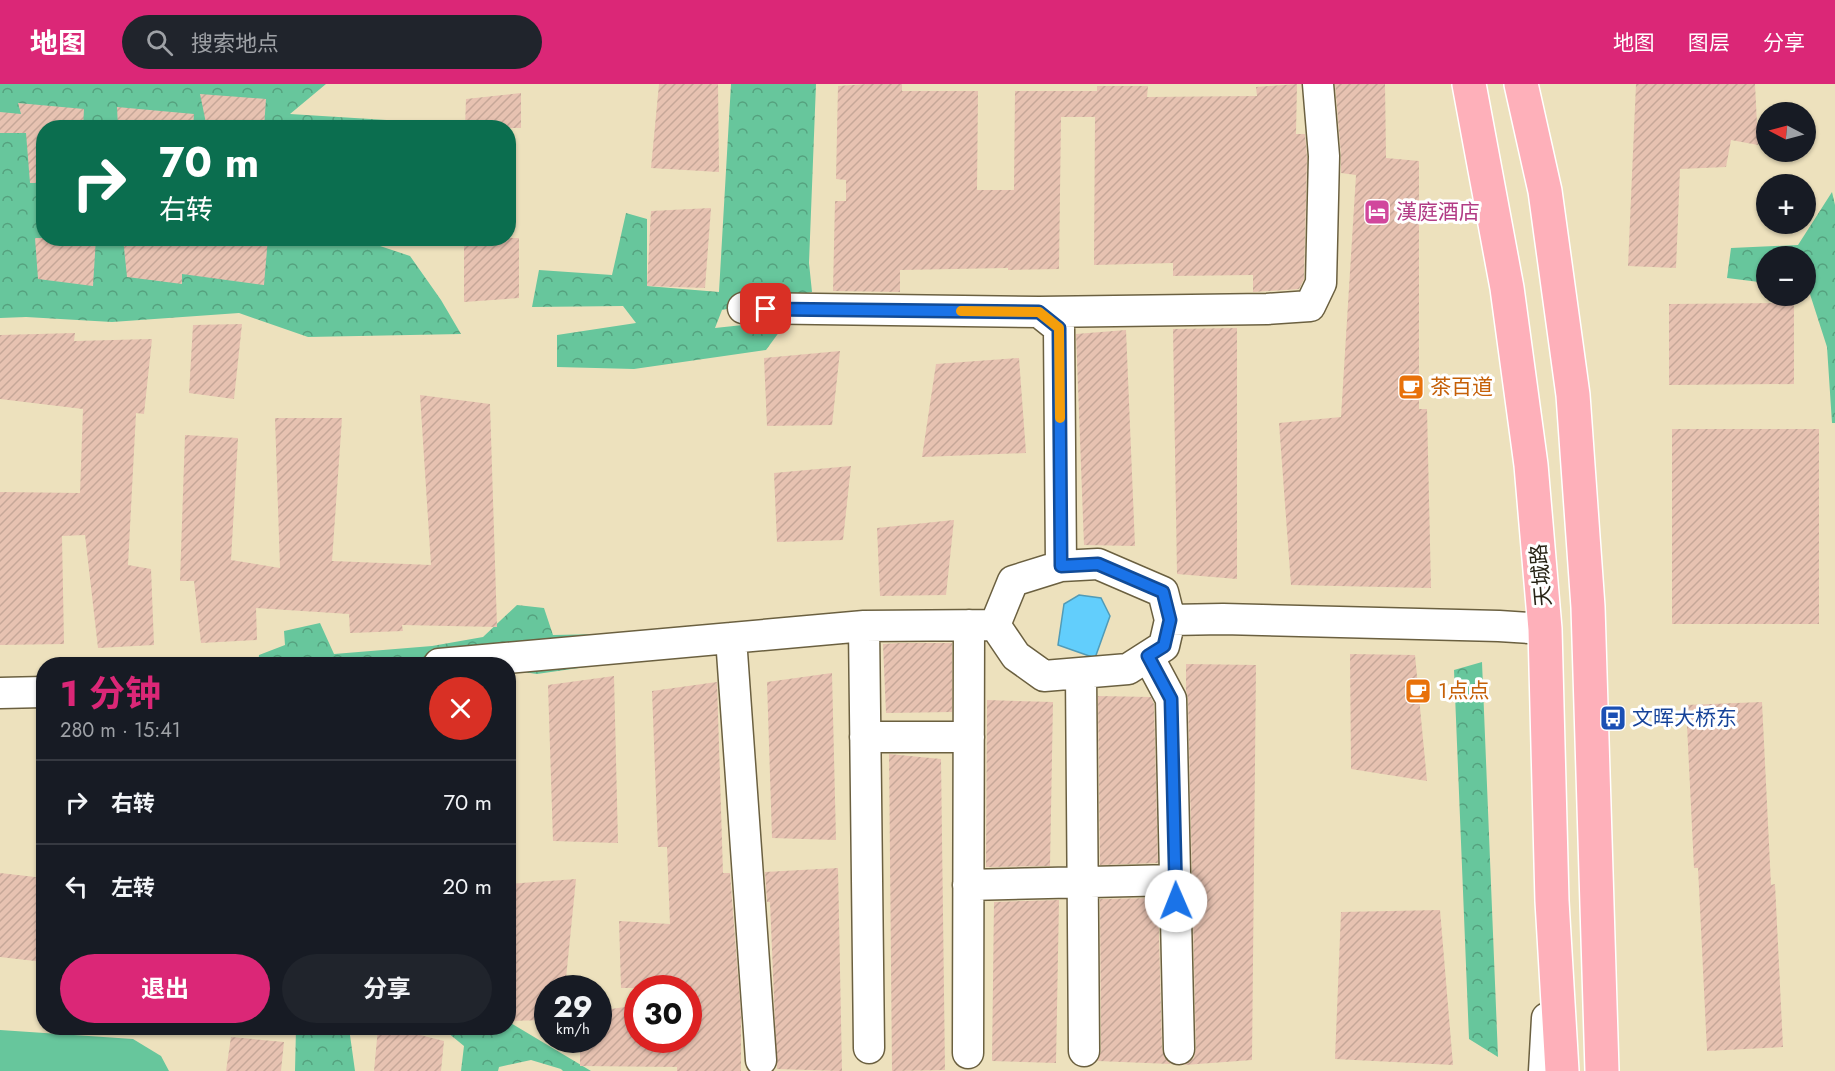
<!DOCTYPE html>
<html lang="zh">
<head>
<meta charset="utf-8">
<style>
  body { margin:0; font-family:Jost,"Noto Sans SC",sans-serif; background:#20242c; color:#f1f3f6; height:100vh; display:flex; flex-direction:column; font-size:22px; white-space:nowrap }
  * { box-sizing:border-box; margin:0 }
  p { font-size:20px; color:#9ea1a6 }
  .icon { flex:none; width:33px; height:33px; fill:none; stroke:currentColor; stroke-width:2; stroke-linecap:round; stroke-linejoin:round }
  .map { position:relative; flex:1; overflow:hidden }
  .drawer { position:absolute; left:36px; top:573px; width:480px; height:378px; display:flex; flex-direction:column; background:#171b24; border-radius:24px; box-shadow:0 2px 4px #0004 }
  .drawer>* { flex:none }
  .banner { position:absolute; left:36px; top:36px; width:480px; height:126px; border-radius:24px; box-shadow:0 2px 4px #0004; background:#0b6e4f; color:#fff; overflow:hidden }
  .needle { width:39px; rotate:276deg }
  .controls { position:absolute; left:1756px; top:18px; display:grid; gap:12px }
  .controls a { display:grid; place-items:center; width:60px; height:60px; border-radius:50%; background:#171b24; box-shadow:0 2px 4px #0004; font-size:30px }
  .speed { position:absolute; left:534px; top:891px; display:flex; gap:12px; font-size:30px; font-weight:700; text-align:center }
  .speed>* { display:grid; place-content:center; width:78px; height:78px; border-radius:50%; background:#171b24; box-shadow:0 2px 4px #0004; line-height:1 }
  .speed small { font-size:15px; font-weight:400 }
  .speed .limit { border:9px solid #d22; background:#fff; color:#111 }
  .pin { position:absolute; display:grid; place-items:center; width:51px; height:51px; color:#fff; margin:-26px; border-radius:12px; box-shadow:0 3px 9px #0006 }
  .me { position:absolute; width:66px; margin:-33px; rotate:359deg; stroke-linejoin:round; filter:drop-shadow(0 0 4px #0008) }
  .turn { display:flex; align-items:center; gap:21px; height:126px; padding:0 24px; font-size:27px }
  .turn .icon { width:78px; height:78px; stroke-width:2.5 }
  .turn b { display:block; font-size:42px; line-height:51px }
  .round { display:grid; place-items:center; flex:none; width:63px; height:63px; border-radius:32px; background:#20242c }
  .headline { display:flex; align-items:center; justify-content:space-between; height:102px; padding:0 24px }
  h1 { font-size:36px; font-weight:700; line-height:45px; color:#db2777 }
  .primary-button { display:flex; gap:12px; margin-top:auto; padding:12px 24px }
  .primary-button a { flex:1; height:69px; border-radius:36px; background:#db2777; color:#fff; font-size:24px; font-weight:700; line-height:69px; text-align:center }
  .primary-button a+a { background:#20242c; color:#f1f3f6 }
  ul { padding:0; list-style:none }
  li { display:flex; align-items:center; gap:18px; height:84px; padding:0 24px; border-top:2px solid #363941 }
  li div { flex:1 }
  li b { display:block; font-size:22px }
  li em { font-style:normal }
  header { display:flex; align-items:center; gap:36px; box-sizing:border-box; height:84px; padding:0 30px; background:#db2777; color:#fff }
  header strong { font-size:28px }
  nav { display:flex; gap:33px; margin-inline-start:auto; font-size:21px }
  .search { width:420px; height:54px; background:#20242c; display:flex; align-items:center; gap:15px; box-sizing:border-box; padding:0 21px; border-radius:33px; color:#9ea1a6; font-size:22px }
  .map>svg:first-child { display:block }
  .forest { fill:url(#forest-crowns) }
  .pitch { fill:#67c69c }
  .water { fill:#62cefc; stroke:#519bb7; stroke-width:1.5 }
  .building { fill:url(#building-hatch) }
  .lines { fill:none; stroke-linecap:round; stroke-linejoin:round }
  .minor-casing { stroke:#6b6040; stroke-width:33 }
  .major-casing { stroke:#fff; stroke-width:36 }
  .minor { stroke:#fff; stroke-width:30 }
  .major { stroke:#feb0ba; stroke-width:33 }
  .route-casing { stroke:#114b97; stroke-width:15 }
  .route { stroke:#1a73e8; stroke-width:10 }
  .slow { stroke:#f59e0b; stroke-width:10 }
  .labels { text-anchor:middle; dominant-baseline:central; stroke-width:6; stroke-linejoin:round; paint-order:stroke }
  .hotel-label { font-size:21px; fill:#b23c85; stroke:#fff; text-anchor:start }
  .food-label { font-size:21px; fill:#c56008; stroke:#fff; text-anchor:start }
  .street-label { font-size:21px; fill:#292517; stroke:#fff }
  .transit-label { font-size:21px; fill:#164399; stroke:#fff; text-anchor:start }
</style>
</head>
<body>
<header>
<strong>地图</strong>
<div class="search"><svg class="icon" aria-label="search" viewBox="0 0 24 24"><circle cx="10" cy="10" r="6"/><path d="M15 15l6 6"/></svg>搜索地点</div>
<nav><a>地图</a><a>图层</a><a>分享</a></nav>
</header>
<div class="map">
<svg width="1835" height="987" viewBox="0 0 1835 987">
  <defs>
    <pattern id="forest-crowns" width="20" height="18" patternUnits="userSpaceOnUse" patternTransform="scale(1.5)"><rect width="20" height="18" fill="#67c69c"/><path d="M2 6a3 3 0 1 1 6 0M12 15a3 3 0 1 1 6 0" fill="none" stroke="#55a17e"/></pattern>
    <pattern id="building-hatch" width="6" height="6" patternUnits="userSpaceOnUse" patternTransform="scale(1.5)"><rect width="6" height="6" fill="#e7c2b1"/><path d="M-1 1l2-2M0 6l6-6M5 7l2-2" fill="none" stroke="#c6a798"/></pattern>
  </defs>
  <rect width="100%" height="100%" fill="#ede1bd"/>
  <path class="forest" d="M 0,0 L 326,0 L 290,30 L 451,40 L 452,43 L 44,44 L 44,154 L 359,155 L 410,172 L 441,216 L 461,250 L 308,253 L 239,229 L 112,238 L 26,233 L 0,234 Z
    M 731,0 L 816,0 L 809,179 L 812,208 L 722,226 L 715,244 L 788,236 L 766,266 L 634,285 L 557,283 L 557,251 L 636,239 L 623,222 L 532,223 L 539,186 L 612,191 L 626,129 L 647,135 L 647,202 L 719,208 Z
    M 1832,108 L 1835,121 L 1835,339 L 1832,339 L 1827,263 L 1808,204 L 1806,203 L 1806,172 L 1767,172 L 1767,199 L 1727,194 L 1731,164 L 1798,161 Z
    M 517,521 L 544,524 L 553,551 L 604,550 L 620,578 L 537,590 L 509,586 L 508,580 L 258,580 L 259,571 L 285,561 L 284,547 L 320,539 L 334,570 L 432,562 L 483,553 Z
    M 1482,578 L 1498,973 L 1469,955 L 1454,586 Z
    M 509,938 L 591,987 L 563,987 L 561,985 L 531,976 L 499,983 L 498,987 L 461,987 L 464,962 L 442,944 L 508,944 Z
    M 296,944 L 349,944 L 355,987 L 295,987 Z"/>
  <path class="pitch" d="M 0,946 L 133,955 L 161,972 L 169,987 L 0,987 Z"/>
  <path class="water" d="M 1079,511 L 1101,514 L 1110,532 L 1095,574 L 1058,561 L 1064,520 Z"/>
  <path class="building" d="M 659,0 L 718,0 L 719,88 L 651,84 Z
    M 867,0 L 902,0 L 902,7 L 978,7 L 977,106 L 1014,106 L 1015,7 L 1097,7 L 1097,2 L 1148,2 L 1147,13 L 1257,12 L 1256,3 L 1297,0 L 1296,50 L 1305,50 L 1307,73 L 1304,195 L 1299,205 L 1253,208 L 1253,191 L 1173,192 L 1173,179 L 1094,181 L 1095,33 L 1061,33 L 1059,185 L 1008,186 L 1008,184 L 900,186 L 900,208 L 833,207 L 835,117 L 846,117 L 846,96 L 836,95 L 838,2 Z
    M 1335,0 L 1385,0 L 1386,74 L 1419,77 L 1419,325 L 1427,325 L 1431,504 L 1291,501 L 1279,339 L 1341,333 L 1356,91 L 1341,89 L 1341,71 Z
    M 1636,0 L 1755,0 L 1758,61 L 1731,56 L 1726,83 L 1680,85 L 1676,184 L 1628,182 Z
    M 521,9 L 521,44 L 465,44 L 466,15 Z
    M 200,10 L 266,15 L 264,44 L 207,44 Z
    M 18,19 L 84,25 L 83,44 L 44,44 L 44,99 L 30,99 L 26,49 L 0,49 L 0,28 L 21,30 Z
    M 117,23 L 194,30 L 193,44 L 118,44 Z
    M 711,124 L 705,204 L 647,202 L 651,127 Z
    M 35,154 L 96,154 L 93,202 L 38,195 Z
    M 123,154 L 268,154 L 264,201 L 182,190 L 182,200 L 127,193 Z
    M 464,154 L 519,154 L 519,214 L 464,218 Z
    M 1794,219 L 1794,300 L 1669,301 L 1669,220 Z
    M 242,240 L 234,315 L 189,309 L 193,241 Z
    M 1237,244 L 1237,495 L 1177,490 L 1173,245 Z
    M 1126,246 L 1135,462 L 1084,461 L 1076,250 Z
    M 75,249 L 74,257 L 152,255 L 144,330 L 136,329 L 128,481 L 151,485 L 154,561 L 98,564 L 85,451 L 62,452 L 64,560 L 0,561 L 0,408 L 80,409 L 83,325 L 0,315 L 0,251 Z
    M 840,267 L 832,341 L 767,342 L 764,274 Z
    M 1019,274 L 1026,369 L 922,373 L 936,280 Z
    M 420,311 L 490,320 L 497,543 L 402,541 L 403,547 L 350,549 L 349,530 L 256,524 L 257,556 L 201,559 L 194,497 L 180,497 L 185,351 L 238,354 L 231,476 L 280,484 L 275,334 L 342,334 L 332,477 L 431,481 Z
    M 1672,345 L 1819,345 L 1819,540 L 1672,540 Z
    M 851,382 L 843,456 L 777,458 L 774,389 Z
    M 954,436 L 946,511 L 880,512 L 877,444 Z
    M 899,559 L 952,559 L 952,628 L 886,629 L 883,560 Z
    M 1350,570 L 1415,571 L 1427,697 L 1351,685 Z
    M 1186,580 L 1256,581 L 1252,976 L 1184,981 L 1194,974 L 1196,965 L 1188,615 L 1186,606 Z
    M 832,589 L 836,756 L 772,754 L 767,598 Z
    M 614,592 L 618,759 L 553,757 L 548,601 Z
    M 717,598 L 723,789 L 730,789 L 741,931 L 741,987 L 677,987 L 677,983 L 580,982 L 580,956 L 598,956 L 598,927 L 638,921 L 638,956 L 688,956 L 688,904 L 621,904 L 619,837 L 670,840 L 667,763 L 658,763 L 652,607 Z
    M 1098,612 L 1151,613 L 1154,620 L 1158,779 L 1100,781 Z
    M 987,616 L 1053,618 L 1050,782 L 986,783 Z
    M 1762,618 L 1771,801 L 1775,800 L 1783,963 L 1707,967 L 1698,784 L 1694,784 L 1686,621 Z
    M 889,670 L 941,675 L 945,986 L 892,987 Z
    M 838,784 L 842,987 L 777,985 L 770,818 L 767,818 L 765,788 Z
    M 0,789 L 44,794 L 44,878 L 0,873 Z
    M 576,795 L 565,904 L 548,904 L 548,936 L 508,937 L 508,800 Z
    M 1158,814 L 1162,965 L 1165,974 L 1171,980 L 1098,977 L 1101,967 L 1100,815 Z
    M 1059,816 L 1056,979 L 992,977 L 994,818 Z
    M 1440,826 L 1453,981 L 1335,975 L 1341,828 Z
    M 378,944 L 392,944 L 444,957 L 441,987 L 374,987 Z
    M 231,953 L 284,958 L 281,987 L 226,987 Z"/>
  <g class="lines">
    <defs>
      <path id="minor" d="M 743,224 L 1039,228 L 1059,244 L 1061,482
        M 1039,228 L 1267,225 L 1310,222 L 1321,199 L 1324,72 L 1318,0
        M 1098,480 L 1163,508 L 1170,536 L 1164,562 L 1128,585 L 1044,592 L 1016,572 L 995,541 L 1013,497 L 1061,482 Z
        M 1170,536 L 1223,535 L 1499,542 L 1545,545
        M 864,542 L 869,964
        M 731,554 L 761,976
        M 1148,572 L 1171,615 L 1179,965
        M 439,580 L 864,542 L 995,541
        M 1081,589 L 1084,967
        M 0,609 L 44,608
        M 865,653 L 969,653
        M 968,801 L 1175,796
        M 968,969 L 969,541
        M 1544,987 L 1547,934"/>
      <path id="major" d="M 1469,0 L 1507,204 L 1531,381 L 1545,545 L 1552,817 L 1562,987
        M 1521,0 L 1545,107 L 1573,311 L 1588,523 L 1602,987"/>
    </defs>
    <use href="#minor" class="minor-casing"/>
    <use href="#major" class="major-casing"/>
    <use href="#minor" class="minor"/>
    <use href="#major" class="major"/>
  </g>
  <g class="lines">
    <defs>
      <path id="route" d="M 766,225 L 1039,228 L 1059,244 L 1061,482 L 1098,480 L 1163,508 L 1170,536 L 1164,562 L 1148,572 L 1171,615 L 1176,817"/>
    </defs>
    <use href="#route" class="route-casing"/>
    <use href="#route" class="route"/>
    <path class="slow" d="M 961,227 L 1039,228 L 1059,244 L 1060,334"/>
  </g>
  <defs>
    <symbol id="hotel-square" viewBox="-11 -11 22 22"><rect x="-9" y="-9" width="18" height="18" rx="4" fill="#d1479c" stroke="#fff"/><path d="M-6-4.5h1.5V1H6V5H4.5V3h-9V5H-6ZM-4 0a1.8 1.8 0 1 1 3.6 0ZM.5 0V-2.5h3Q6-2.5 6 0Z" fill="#fff"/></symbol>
    <symbol id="cafe-square" viewBox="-11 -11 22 22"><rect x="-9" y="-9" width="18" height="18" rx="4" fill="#e8710a" stroke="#fff"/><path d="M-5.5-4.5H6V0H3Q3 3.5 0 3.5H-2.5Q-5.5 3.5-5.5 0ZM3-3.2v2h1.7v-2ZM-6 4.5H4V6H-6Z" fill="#fff"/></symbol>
    <symbol id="bus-square" viewBox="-11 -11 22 22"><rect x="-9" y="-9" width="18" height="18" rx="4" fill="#1a4fb4" stroke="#fff"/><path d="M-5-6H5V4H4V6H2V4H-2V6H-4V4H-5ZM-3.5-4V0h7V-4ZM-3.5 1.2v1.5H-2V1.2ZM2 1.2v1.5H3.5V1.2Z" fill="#fff"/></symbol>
  </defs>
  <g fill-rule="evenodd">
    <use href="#hotel-square" x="1362" y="113" width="30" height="30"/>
    <use href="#cafe-square" x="1396" y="288" width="30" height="30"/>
    <use href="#cafe-square" x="1403" y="592" width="30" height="30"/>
    <use href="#bus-square" x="1598" y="619" width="30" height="30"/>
  </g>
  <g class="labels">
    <g class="hotel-label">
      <text x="1396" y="128">漢庭酒店</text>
    </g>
    <g class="food-label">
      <text x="1430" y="303">茶百道</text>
      <text x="1438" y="607">1点点</text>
    </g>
    <g class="street-label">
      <text transform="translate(1541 491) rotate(-95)">天城路</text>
    </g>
    <g class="transit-label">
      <text x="1632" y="634">文晖大桥东</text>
    </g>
  </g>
</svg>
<div class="controls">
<a><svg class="needle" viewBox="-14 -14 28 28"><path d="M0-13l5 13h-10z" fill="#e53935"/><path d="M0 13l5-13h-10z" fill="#9ea1a6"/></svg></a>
<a>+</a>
<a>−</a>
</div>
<div class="speed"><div>29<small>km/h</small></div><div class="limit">30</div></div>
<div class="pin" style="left:766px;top:225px;background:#d93025"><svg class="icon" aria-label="arrive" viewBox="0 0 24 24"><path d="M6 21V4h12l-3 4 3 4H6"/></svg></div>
<svg class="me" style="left:1176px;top:817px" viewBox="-20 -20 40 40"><circle r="19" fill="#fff"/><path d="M0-13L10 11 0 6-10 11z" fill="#1a73e8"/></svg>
<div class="banner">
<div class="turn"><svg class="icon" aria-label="right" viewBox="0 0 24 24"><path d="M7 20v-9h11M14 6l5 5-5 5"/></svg><div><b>70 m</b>右转</div></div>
</div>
<section class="drawer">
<div class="headline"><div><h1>1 分钟</h1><p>280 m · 15:41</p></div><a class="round" style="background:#d93025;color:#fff"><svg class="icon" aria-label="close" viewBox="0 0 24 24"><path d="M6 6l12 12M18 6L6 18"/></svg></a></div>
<ul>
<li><svg class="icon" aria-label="right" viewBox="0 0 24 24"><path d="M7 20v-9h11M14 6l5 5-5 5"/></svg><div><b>右转</b></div><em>70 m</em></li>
<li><svg class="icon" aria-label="left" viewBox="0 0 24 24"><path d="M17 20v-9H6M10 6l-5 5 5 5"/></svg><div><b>左转</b></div><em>20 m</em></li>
</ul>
<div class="primary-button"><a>退出</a><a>分享</a></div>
</section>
</div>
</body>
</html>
